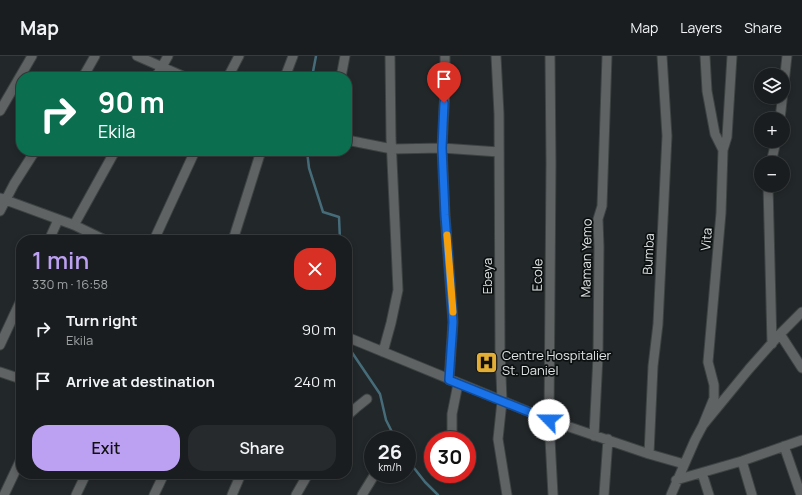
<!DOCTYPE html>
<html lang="en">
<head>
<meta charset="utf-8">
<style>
  body { margin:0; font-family:Manrope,sans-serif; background:#272a2c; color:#f1f3f6; height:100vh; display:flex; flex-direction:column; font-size:15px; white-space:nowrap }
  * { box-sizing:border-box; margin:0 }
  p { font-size:13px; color:#9fa2a4 }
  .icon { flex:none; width:22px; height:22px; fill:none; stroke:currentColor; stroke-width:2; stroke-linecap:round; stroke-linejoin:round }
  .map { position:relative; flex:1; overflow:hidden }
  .drawer { position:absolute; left:16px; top:179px; width:336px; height:244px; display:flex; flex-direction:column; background:#1a1d1f; border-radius:16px; box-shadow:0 2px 6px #0003,0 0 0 1px #383b3d }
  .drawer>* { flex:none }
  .guide { position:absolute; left:16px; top:16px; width:336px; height:84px; border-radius:16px; box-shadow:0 2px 6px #0003,0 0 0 1px #383b3d; background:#0b6e4f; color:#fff; overflow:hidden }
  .buttons { position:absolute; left:754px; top:12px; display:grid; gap:8px }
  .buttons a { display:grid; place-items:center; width:36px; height:36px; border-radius:50%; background:#1a1d1f; box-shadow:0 2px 6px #0003,0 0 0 1px #383b3d; font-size:20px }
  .speed { position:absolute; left:364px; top:375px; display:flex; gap:8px; font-size:20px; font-weight:700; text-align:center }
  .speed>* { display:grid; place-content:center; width:52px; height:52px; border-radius:50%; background:#1a1d1f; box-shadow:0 2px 6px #0003,0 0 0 1px #383b3d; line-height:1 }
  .speed small { font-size:10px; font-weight:400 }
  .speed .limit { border:6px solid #d22; background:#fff; color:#111 }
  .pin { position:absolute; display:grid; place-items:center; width:34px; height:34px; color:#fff; margin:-41px -17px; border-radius:50% 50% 50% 0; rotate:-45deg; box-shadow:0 0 4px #0007 }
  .pin .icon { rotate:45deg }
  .me { position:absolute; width:44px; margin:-22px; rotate:293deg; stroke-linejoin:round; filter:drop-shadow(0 0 3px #0008) }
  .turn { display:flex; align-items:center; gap:14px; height:84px; padding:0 16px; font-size:18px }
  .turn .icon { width:52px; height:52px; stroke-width:2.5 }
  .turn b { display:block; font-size:28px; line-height:34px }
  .round { display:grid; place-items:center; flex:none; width:42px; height:42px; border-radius:16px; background:#272a2c }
  .headline { display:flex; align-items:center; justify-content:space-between; height:68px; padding:0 16px }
  h1 { font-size:24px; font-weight:600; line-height:30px; color:#bca0f2 }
  .action { display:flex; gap:8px; margin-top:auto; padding:8px 16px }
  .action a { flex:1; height:46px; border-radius:16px; background:#bca0f2; color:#111; font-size:16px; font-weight:600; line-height:46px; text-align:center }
  .action a+a { background:#272a2c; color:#f1f3f6 }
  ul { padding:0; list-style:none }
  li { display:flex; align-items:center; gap:12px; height:52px; padding:0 16px }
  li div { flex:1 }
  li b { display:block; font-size:15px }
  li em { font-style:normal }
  header { display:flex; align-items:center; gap:24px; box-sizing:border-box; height:56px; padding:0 20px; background:#1a1d1f; border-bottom:1px solid #383b3d }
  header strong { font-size:19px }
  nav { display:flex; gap:22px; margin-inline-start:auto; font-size:14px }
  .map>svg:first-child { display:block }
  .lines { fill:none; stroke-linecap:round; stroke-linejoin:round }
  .stream { stroke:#466c7a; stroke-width:2.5 }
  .minor-casing { stroke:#3d4243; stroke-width:11 }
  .minor { stroke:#606364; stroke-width:9 }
  .route-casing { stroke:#114b97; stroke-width:10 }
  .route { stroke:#1a73e8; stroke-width:7 }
  .slow { stroke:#f59e0b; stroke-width:7 }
  .labels { text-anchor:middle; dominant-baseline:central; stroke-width:3.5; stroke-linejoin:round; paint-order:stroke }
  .street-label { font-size:13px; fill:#e1e5e6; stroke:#0d1010 }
  .poi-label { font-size:13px; fill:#e1e5e6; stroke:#0d1010; text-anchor:start }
</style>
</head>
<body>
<header>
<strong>Map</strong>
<nav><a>Map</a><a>Layers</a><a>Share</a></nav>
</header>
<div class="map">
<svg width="802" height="439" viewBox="0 0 802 439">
  <rect width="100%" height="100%" fill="#222729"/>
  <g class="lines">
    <path class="stream" d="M 312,21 L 316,0
      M 307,95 L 309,112 L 323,156 L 339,161 L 340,184
      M 348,285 L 351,295 L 380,338 L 386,364 L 396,384
      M 407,403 L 425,426 L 438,439"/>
    <defs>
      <path id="minor" d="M 137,0 L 185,21
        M 445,0 L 445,33 L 442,92 L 445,159 L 453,266 L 449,324
        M 496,0 L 499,58 L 500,294 L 502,345 L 498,383 L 507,439
        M 550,0 L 551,107 L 549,364 L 553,439
        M 83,21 L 95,0
        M 156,21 L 168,0
        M 228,21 L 239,0
        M 285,21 L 293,0
        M 341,21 L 345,0
        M 0,55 L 32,0
        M 780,63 L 787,0
        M 347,84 L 392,93 L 442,92 L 499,96
        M 723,94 L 727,81 L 732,0
        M 771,107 L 776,85
        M 768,129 L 772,288
        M 0,142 L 74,169 L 105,184
        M 0,155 L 14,128 L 35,95
        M 74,169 L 115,95
        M 49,184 L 58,164
        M 154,184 L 195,95
        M 233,184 L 261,95
        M 780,278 L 802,312
        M 347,281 L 549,364 L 649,398 L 684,408
        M 0,289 L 21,244
        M 383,296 L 391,267 L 398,234 L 391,82 L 390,0
        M 0,316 L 21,323
        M 347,360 L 357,351 L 367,343
        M 703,369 L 714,342 L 714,329 L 708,306 L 721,157 L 723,94 L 715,78 L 707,35 L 705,0
        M 594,380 L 598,300 L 599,191 L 598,163 L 602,150 L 607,0
        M 452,384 L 452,358 L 458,328
        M 784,390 L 801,439
        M 649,398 L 653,310 L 658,268 L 667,80 L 662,0
        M 742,405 L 752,439
        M 702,417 L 709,439
        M 676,424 L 742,405 L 802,384
        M 4,439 L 21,403
        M 76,439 L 86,418
        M 154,439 L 164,418
        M 232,439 L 241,418
        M 296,439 L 308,418
        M 362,439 L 375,418
        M 604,439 L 608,383
        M 671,439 L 695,384 L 703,369 L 749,313 L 780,278 L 802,256"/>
    </defs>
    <use href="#minor" class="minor-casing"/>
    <use href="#minor" class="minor"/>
  </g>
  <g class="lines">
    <defs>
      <path id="route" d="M 444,47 L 442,92 L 445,159 L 453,266 L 449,324 L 549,364"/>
    </defs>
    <use href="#route" class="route-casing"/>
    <use href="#route" class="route"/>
    <path class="slow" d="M 447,179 L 453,256"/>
  </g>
  <defs>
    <symbol id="hospital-square" viewBox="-11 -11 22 22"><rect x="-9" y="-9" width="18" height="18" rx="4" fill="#e3ae35" stroke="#0d1010"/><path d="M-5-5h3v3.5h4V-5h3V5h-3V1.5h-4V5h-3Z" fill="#111"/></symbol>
  </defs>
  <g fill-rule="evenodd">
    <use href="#hospital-square" x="474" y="294" width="25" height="25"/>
  </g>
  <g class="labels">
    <g class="street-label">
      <text transform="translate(706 183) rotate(-85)">Vita</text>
      <text transform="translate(648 198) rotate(-87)">Bumba</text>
      <text transform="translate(586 202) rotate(-89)">Maman Yemo</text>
      <text transform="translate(537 219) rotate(-89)">Ecole</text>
      <text transform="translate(487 220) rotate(-90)">Ebeya</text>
    </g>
    <g class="poi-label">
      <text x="502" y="299">Centre Hospitalier<tspan x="502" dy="15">St. Daniel</tspan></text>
    </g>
  </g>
</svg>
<div class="buttons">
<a><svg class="icon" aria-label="layers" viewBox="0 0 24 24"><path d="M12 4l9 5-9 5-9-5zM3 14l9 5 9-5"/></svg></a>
<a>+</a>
<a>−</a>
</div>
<div class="speed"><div>26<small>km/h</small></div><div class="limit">30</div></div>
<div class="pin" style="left:444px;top:47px;background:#d93025"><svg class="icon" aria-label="arrive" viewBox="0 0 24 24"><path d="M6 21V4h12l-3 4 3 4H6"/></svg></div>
<svg class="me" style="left:549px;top:364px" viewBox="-20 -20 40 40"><circle r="19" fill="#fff"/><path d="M0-13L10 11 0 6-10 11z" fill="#1a73e8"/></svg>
<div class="guide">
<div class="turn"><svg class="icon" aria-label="right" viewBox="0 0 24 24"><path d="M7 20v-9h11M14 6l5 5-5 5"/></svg><div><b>90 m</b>Ekila</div></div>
</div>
<section class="drawer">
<div class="headline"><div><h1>1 min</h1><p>330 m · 16:58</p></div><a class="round" style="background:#d93025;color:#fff"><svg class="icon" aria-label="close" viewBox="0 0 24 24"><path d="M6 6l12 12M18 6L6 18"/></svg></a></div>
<ul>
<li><svg class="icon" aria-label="right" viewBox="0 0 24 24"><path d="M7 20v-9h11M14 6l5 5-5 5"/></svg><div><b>Turn right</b><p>Ekila</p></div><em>90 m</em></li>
<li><svg class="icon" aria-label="arrive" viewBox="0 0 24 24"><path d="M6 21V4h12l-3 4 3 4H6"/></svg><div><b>Arrive at destination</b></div><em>240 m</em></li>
</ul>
<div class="action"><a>Exit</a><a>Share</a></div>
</section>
</div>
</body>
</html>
